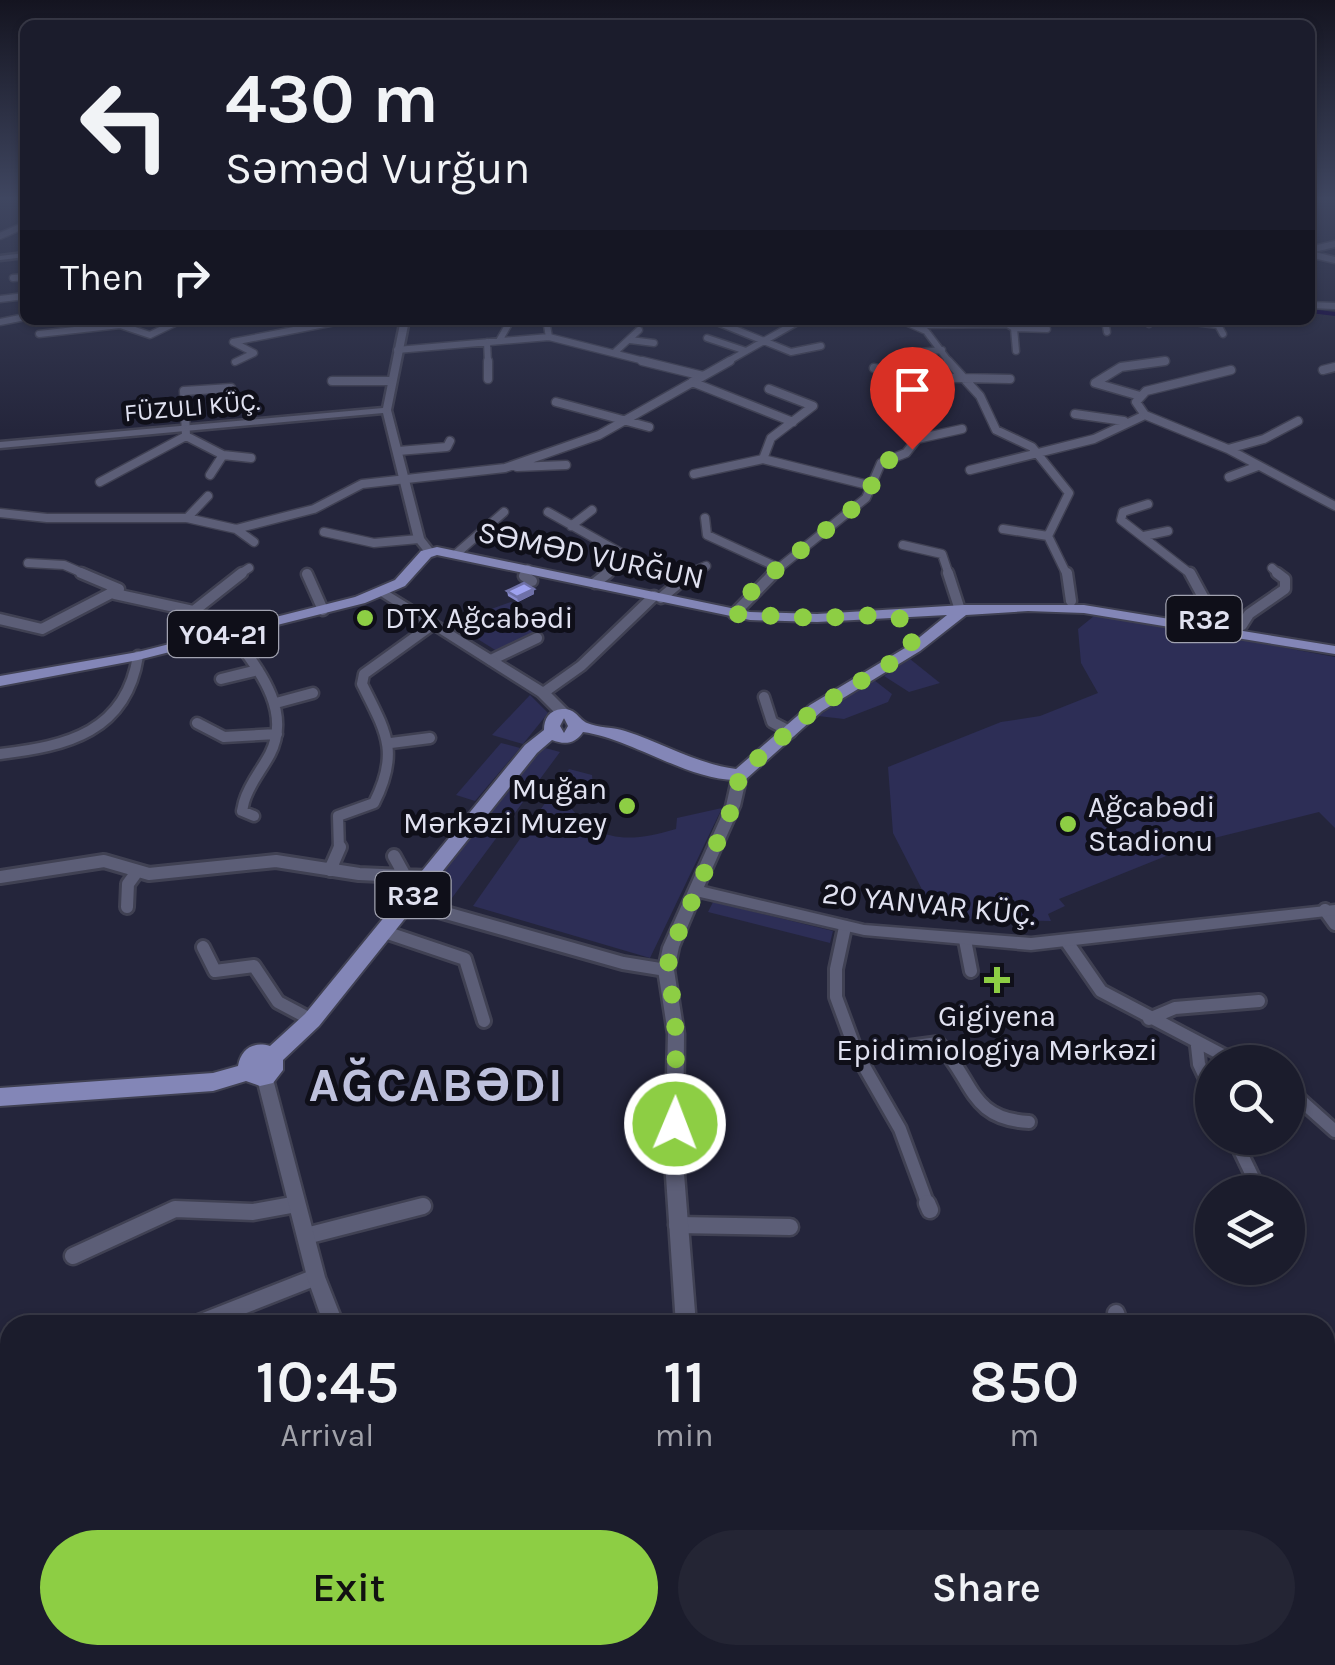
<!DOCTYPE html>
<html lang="en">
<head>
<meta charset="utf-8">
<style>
  body { margin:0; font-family:Karla,sans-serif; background:#242534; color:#f1f3f6; height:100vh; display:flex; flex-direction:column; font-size:38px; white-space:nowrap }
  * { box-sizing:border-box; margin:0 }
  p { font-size:32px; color:#a0a1a9 }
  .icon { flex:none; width:55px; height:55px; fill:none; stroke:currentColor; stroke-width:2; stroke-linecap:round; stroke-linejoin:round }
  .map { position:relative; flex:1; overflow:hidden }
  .details { position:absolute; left:0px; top:1315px; width:1335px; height:350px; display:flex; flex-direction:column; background:#1b1c2c; border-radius:30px 30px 0 0; box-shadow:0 2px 8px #0004,0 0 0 2px #393a48 }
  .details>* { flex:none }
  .banner { position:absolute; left:20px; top:20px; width:1295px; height:305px; border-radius:15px; box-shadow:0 2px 8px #0004,0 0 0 2px #393a48; background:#1b1c2c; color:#f1f3f6; overflow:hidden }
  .controls { position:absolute; left:1195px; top:1045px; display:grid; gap:20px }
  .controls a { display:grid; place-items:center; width:110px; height:110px; border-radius:50%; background:#1b1c2c; box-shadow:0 2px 8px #0004,0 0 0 2px #393a48; font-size:50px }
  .pin { position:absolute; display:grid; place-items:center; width:85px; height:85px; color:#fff; margin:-102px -42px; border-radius:50% 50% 50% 0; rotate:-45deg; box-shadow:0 0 10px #0007 }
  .pin .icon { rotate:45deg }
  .me { position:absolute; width:110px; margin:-55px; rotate:1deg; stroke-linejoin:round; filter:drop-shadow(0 0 8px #0008) }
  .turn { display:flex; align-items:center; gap:35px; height:210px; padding:0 40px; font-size:45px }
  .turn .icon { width:130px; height:130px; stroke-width:2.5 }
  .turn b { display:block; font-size:70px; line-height:85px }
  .then { display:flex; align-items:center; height:95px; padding:0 40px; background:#0003; gap:20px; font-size:38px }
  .eta { display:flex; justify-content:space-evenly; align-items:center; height:170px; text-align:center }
  .eta b { font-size:60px; font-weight:600; line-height:70px }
  .action { display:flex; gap:20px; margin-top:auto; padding:20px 40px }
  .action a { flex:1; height:115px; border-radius:60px; background:#8dce44; color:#111; font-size:40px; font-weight:600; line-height:115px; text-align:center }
  .action a+a { background:#242534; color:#f1f3f6 }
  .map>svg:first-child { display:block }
  .green { fill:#2d2e56 }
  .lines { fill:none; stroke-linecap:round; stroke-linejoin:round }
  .canal { fill:#0e003d; fill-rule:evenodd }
  .minor-far4-casing { stroke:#404153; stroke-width:9 }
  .minor-far3-casing { stroke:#404153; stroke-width:11 }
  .minor-far2-casing { stroke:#404153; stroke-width:15 }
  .minor-far1-casing { stroke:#404153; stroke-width:18 }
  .minor-casing { stroke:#404153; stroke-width:21 }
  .tertiary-casing { stroke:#404153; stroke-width:5 }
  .secondary-casing { stroke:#404153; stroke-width:5 }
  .primary-casing { stroke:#404153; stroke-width:4 }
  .minor-far4 { stroke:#5c5e77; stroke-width:6 }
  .minor-far3 { stroke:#5c5e77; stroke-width:8 }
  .minor-far2 { stroke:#5c5e77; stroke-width:10 }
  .minor-far1 { stroke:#5c5e77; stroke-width:12 }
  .minor { stroke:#5c5e77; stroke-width:16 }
  .tertiary { fill:#5c5e77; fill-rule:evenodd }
  .secondary { fill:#5c5e77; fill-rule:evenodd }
  .primary { fill:#8386b7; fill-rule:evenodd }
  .wall { fill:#888bce }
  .shaded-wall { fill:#6f71a8 }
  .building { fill:#9ea2f0; stroke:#6f71a8; stroke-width:2.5 }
  .route { stroke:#8dce44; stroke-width:18; stroke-dasharray:0 32.4 }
  .poi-dot { fill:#8dce44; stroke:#0f0f19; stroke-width:4 }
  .labels { text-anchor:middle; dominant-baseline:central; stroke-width:10; stroke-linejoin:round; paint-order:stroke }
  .far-street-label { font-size:25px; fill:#e0e1f0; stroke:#0f0f19 }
  .shield { fill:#0f0f19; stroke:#a1a2b0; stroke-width:2.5 }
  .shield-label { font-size:28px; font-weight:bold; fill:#e0e1f0 }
  .street-label { font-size:30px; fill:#e0e1f0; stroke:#0f0f19 }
  .poi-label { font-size:30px; fill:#e0e1f0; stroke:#0f0f19; text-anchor:start }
  .near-district-label { font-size:48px; font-weight:bold; letter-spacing:2.5px; fill:#bec1dd; stroke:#0f0f19 }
</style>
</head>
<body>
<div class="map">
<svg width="1335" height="1665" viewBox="0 0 1335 1665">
  <rect width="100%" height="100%" fill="#24253b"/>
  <path class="green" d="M 511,602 L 549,628 L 500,653 L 452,623 Z
    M 1107,615 L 1335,657 L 1335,828 L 1319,812 L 1206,840 L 1059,899 L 1065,906 L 1048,914 L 1051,921 L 964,919 L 961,908 L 931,907 L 893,833 L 888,767 L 1001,722 L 1040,716 L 1098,693 L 1081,663 L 1078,629 L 1094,616 Z
    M 910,659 L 940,683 L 909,692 L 884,676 Z
    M 874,680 L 892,694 L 888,702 L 844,719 L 818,716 Z
    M 530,695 L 548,713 L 523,744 L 492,735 Z
    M 501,743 L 520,748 L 475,801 L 456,795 Z
    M 538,746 L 560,752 L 449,902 L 426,895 Z
    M 569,769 L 592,775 L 593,786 L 565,800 C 595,844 629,843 676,829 L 677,818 L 722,808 L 650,958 L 473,906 Z
    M 713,902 L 833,931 L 830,943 L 708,912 Z"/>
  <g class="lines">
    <path class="canal" d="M 1310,309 L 1335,312 L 1335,316 L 1310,313 Z"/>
    <defs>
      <path id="minor-far4" d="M 0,236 L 25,225
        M 1310,250 L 1335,244
        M 1310,254 L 1335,260
        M 13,278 L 25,277
        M 0,299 L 25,296
        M 1310,305 L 1335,306
        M 546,320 L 549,337
        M 712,320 L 791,352 L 821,346
        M 901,320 L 926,331 L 950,363
        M 1105,320 L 1107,332
        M 1178,320 L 1218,325 L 1223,334
        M 0,322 L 25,317
        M 1149,324 L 1150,320
        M 915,325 L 1007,324 L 1014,328 L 1016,351
        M 1014,328 L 1047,329
        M 39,334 L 120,325 L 150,335 L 181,320
        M 707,338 L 746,351
        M 630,340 L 654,343
        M 499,341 L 511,320
        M 487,342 L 488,363
        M 397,350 L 549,337 L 652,363
        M 614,353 L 639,330
        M 910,353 L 942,350
        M 235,362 L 254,353 L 233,342 L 340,321
        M 725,363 L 801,320
        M 1150,363 L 1165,361"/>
      <path id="minor-far3" d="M 488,361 L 488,379
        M 642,361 L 703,376
        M 948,361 L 980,396 L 996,430 L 1032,447 L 1069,493 L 1048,536 L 1067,575
        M 874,368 L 913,377
        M 1323,370 L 1335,367
        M 332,381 L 390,381
        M 692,382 L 793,422
        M 231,388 L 184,391 L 186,436 L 223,455 L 251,458
        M 769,389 L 813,406 L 771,438 L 763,459 L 872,486
        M 914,396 L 903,386 L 913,377 L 1010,379
        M 1140,396 L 1095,383 L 1121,367 L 1165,361
        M 556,402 L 649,427
        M 1075,414 L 1124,421
        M 1145,415 L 1228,449 L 1335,506
        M 1145,415 L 1136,402 L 1146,391 L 1231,370
        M 1228,449 L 1264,439 L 1298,421
        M 398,451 L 447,447 L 450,441
        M 517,467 L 566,465
        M 970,470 L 1094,439 L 1145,415
        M 694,474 L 763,459
        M 210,475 L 223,455
        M 1229,477 L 1258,466
        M 100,482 L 186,436
        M 1148,504 L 1123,512 L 1121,520 L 1192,575
        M 548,512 L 628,557 L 605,575
        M 0,513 L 47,518 L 187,518 L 236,529 L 314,509 L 362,484 L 505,468 L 599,435 L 730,361
        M 187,518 L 208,496
        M 705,518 L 707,535 L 779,568
        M 571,526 L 592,510
        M 236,529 L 254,542
        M 1003,529 L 1048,536
        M 324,532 L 374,543 L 419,539
        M 1144,536 L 1168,531
        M 903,545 L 942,554 L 949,575
        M 456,554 L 504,512
        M 28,563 L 64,565 L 87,575
        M 1272,568 L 1280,575
        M 238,575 L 249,568
        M 525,575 L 528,569
        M 686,575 L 706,566
        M 770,575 L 866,498 L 881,463 L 906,453 L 917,439 L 962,429"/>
      <path id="minor-far2" d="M 526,573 L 524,576 L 532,581
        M 948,573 L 960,610
        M 1067,573 L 1071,601
        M 1190,573 L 1216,621
        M 307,574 L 323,610
        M 595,583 L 608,573
        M 115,594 L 193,611
        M 661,598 L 691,573
        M 734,614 L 774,573
        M 0,619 L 42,629 L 119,589 L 81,573
        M 1242,625 L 1249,614 L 1285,589 L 1285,579 L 1277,573
        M 231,632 C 256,667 293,709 270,754 C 261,771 249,784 244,802 L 242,811 L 254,816
        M 179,646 L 195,610 L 242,573
        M 491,660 L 537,638
        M 221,679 L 258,670
        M 543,693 L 581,666 L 654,596
        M 764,697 L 772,722 L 791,732
        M 276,703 L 313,693
        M 197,723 L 224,737 L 277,734
        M 391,743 L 430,738
        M 0,754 C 68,746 126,732 138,656
        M 339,850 L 338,816 L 374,803 C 400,752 386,732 362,684 L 364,674 L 432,625"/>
      <path id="minor-far1" d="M 394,856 L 405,876
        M 330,870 L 340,847
        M 0,877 L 104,861 L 149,874 L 276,861 L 359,874 L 427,877
        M 407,902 L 623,963 L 666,970
        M 127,907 L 128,884 L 136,873
        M 1325,910 L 1335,924
        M 845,927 L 836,969 L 836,997 L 857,1054 L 900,1129 L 928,1205
        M 385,932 L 465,959 L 484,1021
        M 965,940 L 971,971
        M 1067,942 L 1101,991 L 1236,1062
        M 203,947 L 215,971 L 254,966 L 278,1002 L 312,1020
        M 1149,1019 L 1175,1008 L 1259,1001
        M 1197,1046 L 1199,1064 L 1212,1092
        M 857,1054 L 938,1043 C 974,1079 968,1119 1029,1122
        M 1288,1089 L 1335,1131
        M 1234,1138 L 1260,1192
        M 289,1205 L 297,1204"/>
      <path id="minor" d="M 927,1203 L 930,1210
        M 677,1225 L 790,1227
        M 306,1236 L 423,1206
        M 73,1256 L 175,1209 L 253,1212 L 297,1204
        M 1116,1313 L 1120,1325
        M 194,1325 L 316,1277
        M 1325,1387 L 1335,1385
        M 0,1444 L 10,1438
        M 1325,1559 L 1335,1560
        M 0,1581 L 10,1573
        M 0,1655 L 5,1665
        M 91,1655 L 95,1665
        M 839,1655 L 877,1655
        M 1093,1655 L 1096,1665
        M 10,1665 L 20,1655"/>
      <path id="tertiary" d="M 25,253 L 25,257 L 0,260 L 0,256 Z
        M 335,320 L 409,320 L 391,410 L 424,538 L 435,552 L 434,554 L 426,554 L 414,539 L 383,413 L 0,448 L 0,442 L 383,408 L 400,324 L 339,322 Z
        M 740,771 L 747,775 L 740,806 L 704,887 L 864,925 L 1031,938 L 1335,905 L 1335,915 L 1031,950 L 864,935 L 700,897 L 679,947 L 674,970 L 684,1034 L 683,1161 L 696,1325 L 676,1325 L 665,1161 L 668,1034 L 658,970 L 663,947 L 726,806 L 733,775 Z
        M 264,1068 L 270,1070 L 272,1075 L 325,1277 L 344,1325 L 324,1325 L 307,1277 L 256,1075 L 258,1070 Z
        M 520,1655 L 546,1655 L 551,1665 L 525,1665 Z
        M 747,1655 L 771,1655 L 772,1665 L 748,1665 Z"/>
      <path id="secondary" d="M 383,588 L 548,690 L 571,713 L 573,716 L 571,719 L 561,719 L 538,696 L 379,595 L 377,592 Z"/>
      <path id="primary" d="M 437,547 L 750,612 L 817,614 L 964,605 L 1084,605 L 1335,646 L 1335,654 L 1084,613 L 1028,611 L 966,615 L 920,651 L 822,711 L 746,779 C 698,787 634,739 583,732 C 575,744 565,745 552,740 L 537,753 L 319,1026 L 283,1060 L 283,1070 L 273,1083 L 260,1086 L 246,1081 L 213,1091 L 0,1106 L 0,1088 L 213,1073 L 238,1066 C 241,1049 253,1041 270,1046 L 305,1014 L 525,745 L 544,730 C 544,719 549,710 562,709 C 576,708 578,719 587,723 C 598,728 614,727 625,731 C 663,743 697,764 736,769 L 810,705 L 910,645 L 947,615 L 817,622 L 750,620 L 437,555 L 431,557 L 405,586 L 365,603 L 138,660 L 0,686 L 0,676 L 138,652 L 355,597 L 395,580 L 421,551 ZM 564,718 L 568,726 L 564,733 L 560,726 Z"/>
    </defs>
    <use href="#minor-far4" class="minor-far4-casing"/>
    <use href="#minor-far3" class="minor-far3-casing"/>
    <use href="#minor-far2" class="minor-far2-casing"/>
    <use href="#minor-far1" class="minor-far1-casing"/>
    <use href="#minor" class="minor-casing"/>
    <use href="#tertiary" class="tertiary-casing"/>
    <use href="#secondary" class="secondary-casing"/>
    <use href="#primary" class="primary-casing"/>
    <use href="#minor-far4" class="minor-far4"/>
    <use href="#minor-far3" class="minor-far3"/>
    <use href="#minor-far2" class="minor-far2"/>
    <use href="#minor-far1" class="minor-far1"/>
    <use href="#minor" class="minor"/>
    <use href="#tertiary" class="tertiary"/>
    <use href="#secondary" class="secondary"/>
    <use href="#primary" class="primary"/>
  </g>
  <path class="wall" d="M 534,589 L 534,594 L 518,602 L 508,596 L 507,591 Z"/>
  <path class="shaded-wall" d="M 534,589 L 534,594 L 518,602 L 517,597 Z"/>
  <path class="building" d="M 524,583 L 534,589 L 517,597 L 507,591 Z"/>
  <linearGradient id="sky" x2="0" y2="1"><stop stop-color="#141420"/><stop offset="0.46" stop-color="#3f4660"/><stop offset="1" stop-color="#3f4660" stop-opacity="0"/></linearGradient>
  <rect width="1335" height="431" fill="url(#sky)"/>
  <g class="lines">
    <path class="route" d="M 675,1124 L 676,1034 L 668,957 L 733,806 L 740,774 L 816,708 L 906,654 L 916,633 L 902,619 L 880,615 L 817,618 L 734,614 L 756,586 L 866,498 L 881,464 L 912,449"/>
  </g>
  <g class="poi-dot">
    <circle cx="365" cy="618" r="10"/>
    <circle cx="627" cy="806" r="10"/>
    <circle cx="1068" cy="824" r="10"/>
    <path d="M992 965h10v10h10v10h-10v10h-10v-10h-10v-10h10z"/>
  </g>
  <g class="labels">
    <g class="far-street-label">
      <text transform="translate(192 407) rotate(-5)">FÜZULI KÜÇ.</text>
    </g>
    <g class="shield">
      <rect x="1166.5" y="596" width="75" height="46" rx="8"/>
      <rect x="168" y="611" width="110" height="46" rx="8"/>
      <rect x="375.5" y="872" width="75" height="46" rx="8"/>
    </g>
    <g class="shield-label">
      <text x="1204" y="619">R32</text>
      <text x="223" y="634">Y04-21</text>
      <text x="413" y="895">R32</text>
    </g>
    <g class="street-label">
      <text transform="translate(591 555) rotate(12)">SƏMƏD VURĞUN</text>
      <text transform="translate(929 904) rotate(6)">20 YANVAR KÜÇ.</text>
    </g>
    <g class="poi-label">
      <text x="385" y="618">DTX Ağcabədi</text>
      <text x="607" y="789" text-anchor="end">Muğan<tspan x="607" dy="34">Mərkəzi Muzey</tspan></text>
      <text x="1088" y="807">Ağcabədi<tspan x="1088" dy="34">Stadionu</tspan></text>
      <text x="997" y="1016" text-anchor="middle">Gigiyena<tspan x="997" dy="34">Epidimiologiya Mərkəzi</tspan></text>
    </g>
    <g class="near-district-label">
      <text x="437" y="1085">AĞCABƏDI</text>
    </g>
  </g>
</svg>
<div class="controls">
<a><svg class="icon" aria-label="search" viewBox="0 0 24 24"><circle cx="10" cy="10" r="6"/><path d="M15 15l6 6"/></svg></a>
<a><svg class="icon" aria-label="layers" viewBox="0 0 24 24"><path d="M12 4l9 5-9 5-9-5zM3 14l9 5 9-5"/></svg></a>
</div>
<div class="pin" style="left:912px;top:449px;background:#d93025"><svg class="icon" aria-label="arrive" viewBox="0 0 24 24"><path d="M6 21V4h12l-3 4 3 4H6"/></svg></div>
<svg class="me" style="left:675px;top:1124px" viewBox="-20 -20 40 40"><circle r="17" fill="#8dce44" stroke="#fff" stroke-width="3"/><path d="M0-11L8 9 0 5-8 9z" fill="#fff"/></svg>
<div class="banner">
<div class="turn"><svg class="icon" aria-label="left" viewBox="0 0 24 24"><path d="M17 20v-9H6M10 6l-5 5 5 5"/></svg><div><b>430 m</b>Səməd Vurğun</div></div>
<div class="then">Then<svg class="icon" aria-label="right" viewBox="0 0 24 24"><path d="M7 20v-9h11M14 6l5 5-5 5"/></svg></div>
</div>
<section class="details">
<div class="eta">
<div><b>10:45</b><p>Arrival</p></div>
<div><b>11</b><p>min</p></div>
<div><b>850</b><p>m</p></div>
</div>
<div class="action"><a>Exit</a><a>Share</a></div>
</section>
</div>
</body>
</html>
